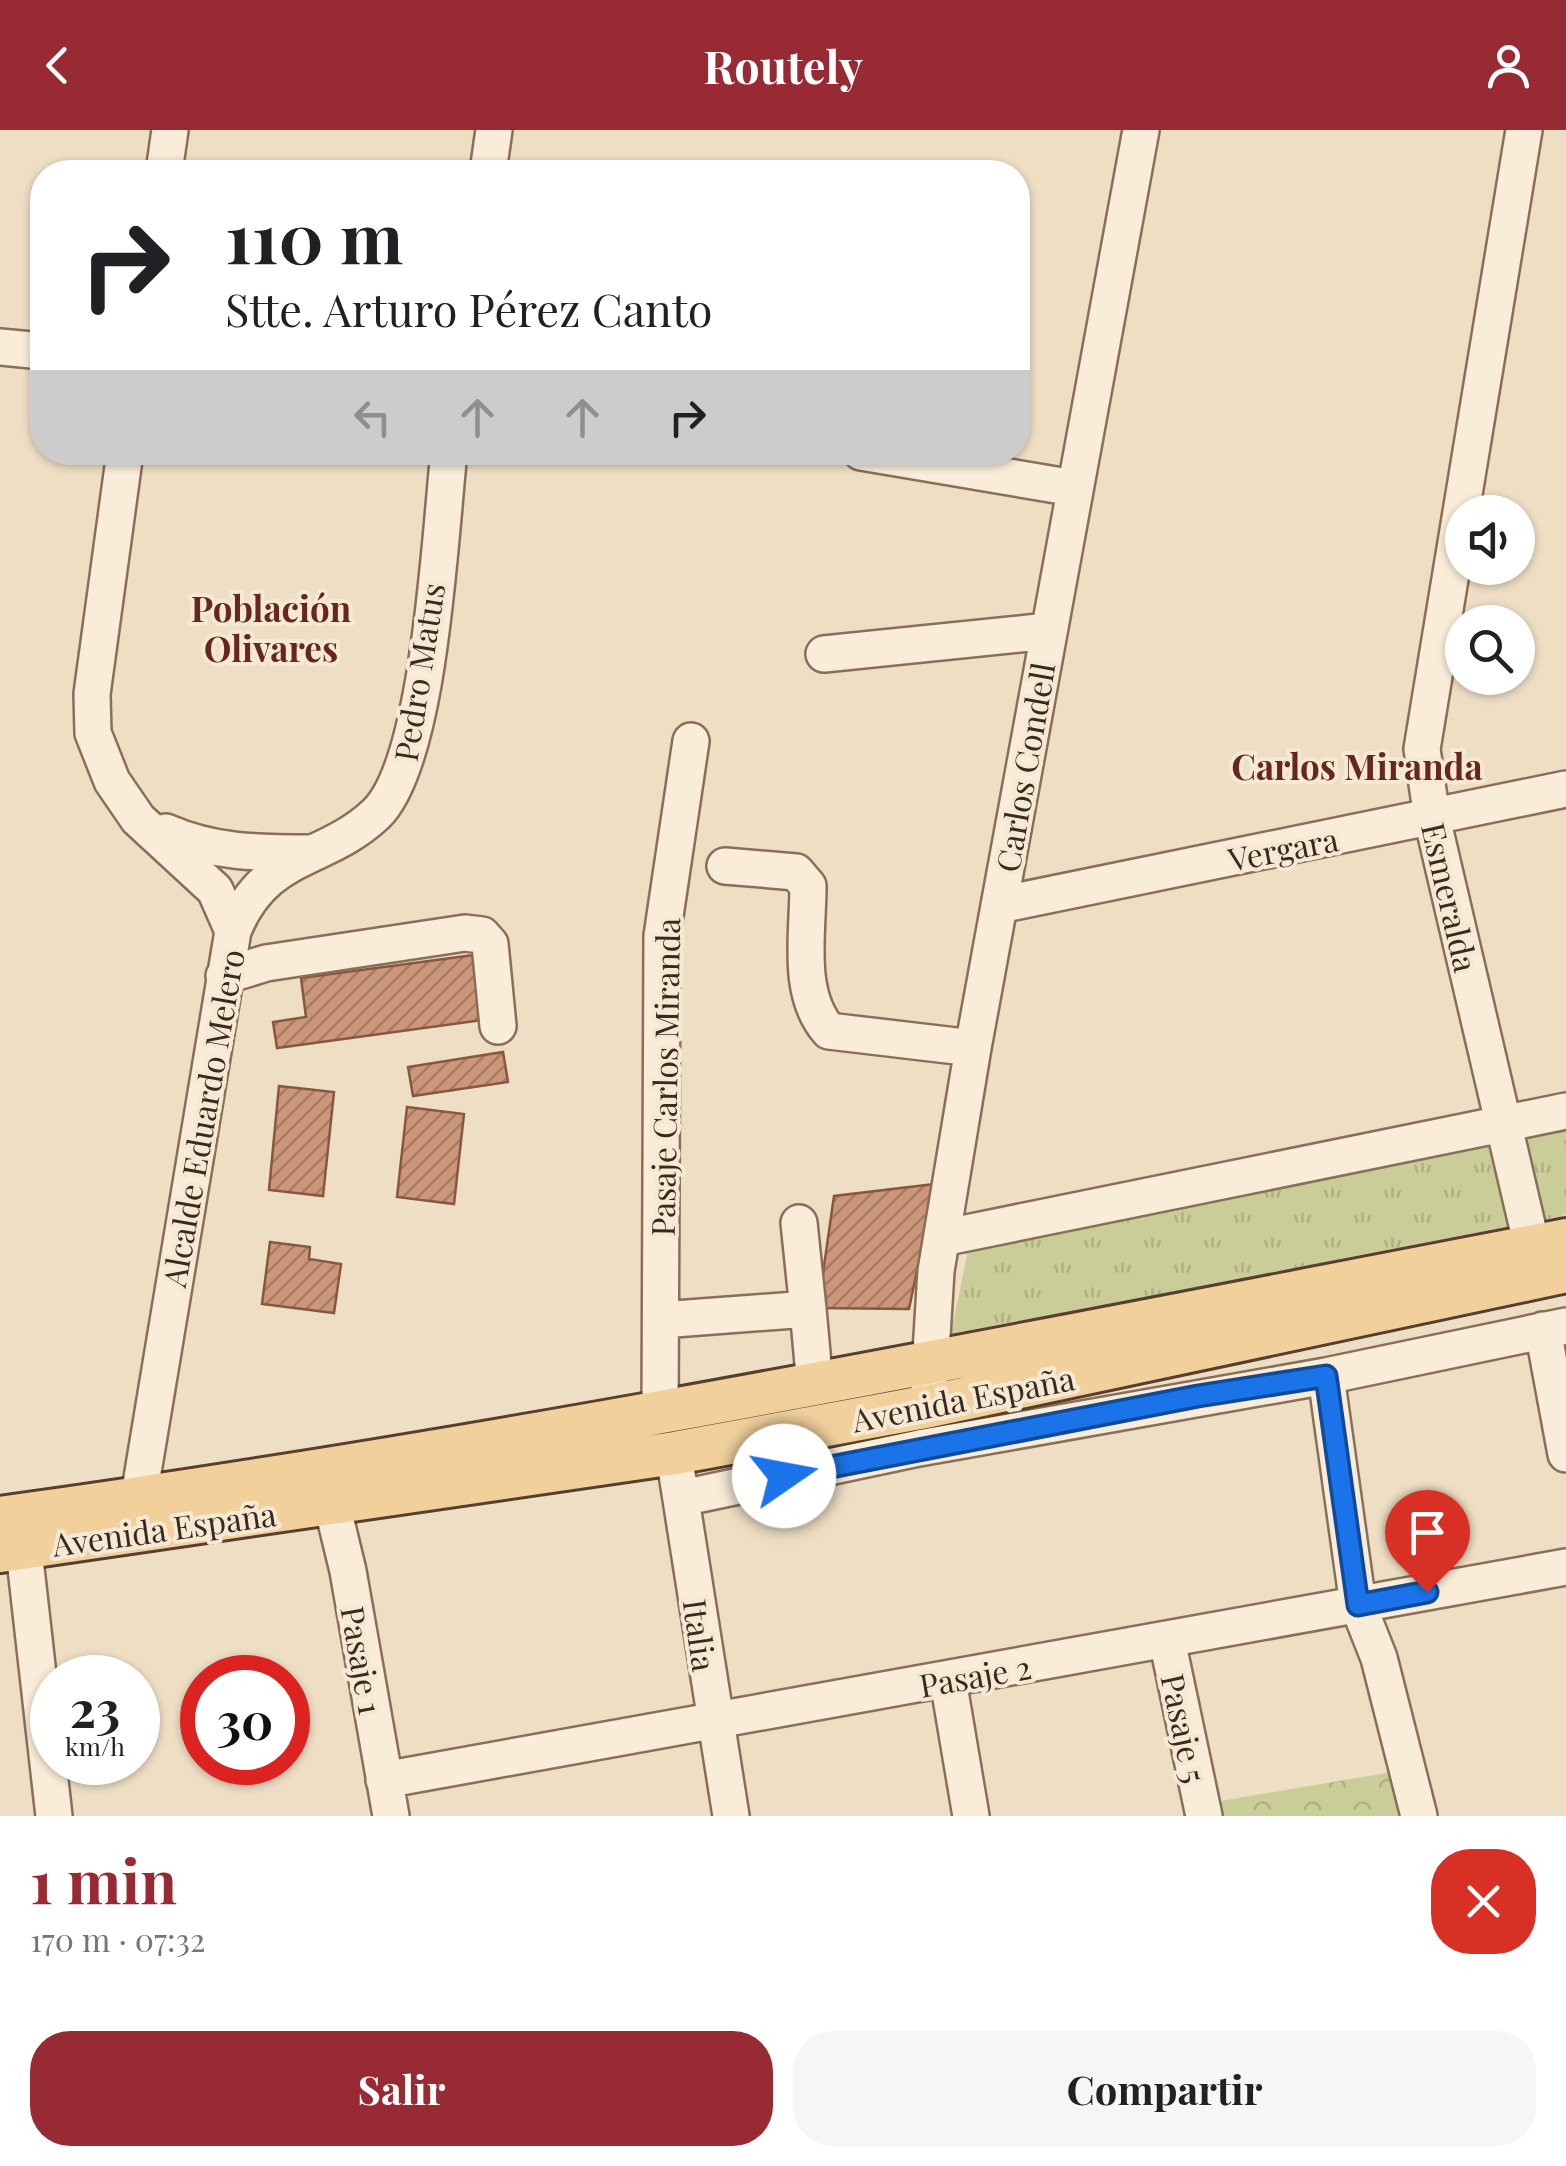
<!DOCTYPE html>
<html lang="es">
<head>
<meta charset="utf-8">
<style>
  body { margin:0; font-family:"Playfair Display",serif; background:#f6f6f6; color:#202124; height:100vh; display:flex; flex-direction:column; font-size:38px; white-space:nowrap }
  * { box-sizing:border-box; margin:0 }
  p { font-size:32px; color:#757577 }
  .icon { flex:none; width:55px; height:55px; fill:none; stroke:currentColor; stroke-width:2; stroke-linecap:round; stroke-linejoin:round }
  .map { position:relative; height:1686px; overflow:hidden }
  .drawer { display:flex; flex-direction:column; background:#fff; flex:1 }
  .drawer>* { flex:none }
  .banner { position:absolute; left:30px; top:30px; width:1000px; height:305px; border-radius:40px; box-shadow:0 2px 8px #0004; background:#fff; color:#202124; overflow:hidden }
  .fabs { position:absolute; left:1445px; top:365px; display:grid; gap:20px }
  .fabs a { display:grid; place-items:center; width:90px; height:90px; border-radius:50%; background:#fff; box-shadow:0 2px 8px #0004; font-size:50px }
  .speed { position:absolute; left:30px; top:1525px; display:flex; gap:20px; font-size:50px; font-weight:700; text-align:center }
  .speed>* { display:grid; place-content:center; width:130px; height:130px; border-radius:50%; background:#fff; box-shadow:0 2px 8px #0004; line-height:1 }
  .speed small { font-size:25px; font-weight:400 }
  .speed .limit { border:15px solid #d22; background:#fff; color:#111 }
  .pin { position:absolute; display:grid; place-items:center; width:85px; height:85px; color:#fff; margin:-102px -42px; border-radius:50% 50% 50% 0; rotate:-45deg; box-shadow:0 0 10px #0007 }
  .pin .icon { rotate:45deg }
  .me { position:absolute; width:110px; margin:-55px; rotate:78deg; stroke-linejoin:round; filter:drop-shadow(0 0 8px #0008) }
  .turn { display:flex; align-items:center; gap:35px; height:210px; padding:0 30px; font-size:45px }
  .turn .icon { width:130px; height:130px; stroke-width:2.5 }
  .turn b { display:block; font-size:70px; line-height:85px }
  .lanes { display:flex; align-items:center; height:95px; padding:0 30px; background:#0003; justify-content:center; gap:50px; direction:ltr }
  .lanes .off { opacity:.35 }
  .round { display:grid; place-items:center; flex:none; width:105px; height:105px; border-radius:40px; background:#f6f6f6 }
  .overview { display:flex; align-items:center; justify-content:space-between; height:170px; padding:0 30px }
  h1 { font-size:60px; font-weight:700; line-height:75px; color:#982a34 }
  .button { display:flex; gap:20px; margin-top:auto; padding:20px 30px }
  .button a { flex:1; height:115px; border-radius:40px; background:#982a34; color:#fff; font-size:40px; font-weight:700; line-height:115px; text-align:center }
  .button a+a { background:#f6f6f6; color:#202124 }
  header { display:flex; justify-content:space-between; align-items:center; height:130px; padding:0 30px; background:#982a34; color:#fff; font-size:45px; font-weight:700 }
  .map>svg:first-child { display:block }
  .grass { fill:url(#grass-tufts) }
  .park { fill:url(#park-crowns) }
  .building { fill:url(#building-hatch); stroke:#885740; stroke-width:2.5 }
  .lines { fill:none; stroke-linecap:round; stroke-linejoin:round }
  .minor-casing { stroke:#896f5a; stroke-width:40 }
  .major-casing { stroke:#573e2f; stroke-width:48 }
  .minor { stroke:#f9ecd8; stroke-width:35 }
  .major { stroke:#f1d09c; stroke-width:42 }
  .route-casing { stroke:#114b97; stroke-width:25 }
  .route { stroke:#1a73e8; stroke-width:18 }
  .labels { text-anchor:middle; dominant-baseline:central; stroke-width:8; stroke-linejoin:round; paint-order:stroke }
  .street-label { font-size:32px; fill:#39291f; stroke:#f6e9d4 }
  .neighbourhood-label { font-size:35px; font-weight:bold; fill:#66271e; stroke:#f6e9d4 }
</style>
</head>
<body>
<header><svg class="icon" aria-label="back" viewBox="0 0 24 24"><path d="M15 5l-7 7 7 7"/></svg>Routely<svg class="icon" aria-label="person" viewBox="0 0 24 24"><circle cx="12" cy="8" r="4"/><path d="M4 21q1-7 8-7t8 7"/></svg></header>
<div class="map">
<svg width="1566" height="1686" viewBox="0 0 1566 1686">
  <defs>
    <pattern id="grass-tufts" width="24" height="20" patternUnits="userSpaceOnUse" patternTransform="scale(2.5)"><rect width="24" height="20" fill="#cbcd98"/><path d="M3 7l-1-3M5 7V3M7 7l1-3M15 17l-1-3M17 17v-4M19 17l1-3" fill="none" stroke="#afb083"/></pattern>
    <pattern id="park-crowns" width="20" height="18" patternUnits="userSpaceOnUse" patternTransform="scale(2.5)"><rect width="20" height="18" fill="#cbcd98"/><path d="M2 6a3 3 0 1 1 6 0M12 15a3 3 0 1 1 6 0" fill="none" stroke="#afb083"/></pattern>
    <pattern id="building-hatch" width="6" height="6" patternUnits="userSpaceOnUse" patternTransform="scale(2.5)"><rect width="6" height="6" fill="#cc967a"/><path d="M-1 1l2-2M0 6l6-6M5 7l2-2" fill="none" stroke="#a77a63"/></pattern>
  </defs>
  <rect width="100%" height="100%" fill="#eedec4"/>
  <path class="grass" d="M 1566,970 L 1566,1085 L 948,1218 L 974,1091 Z"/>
  <path class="park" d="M 1398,1641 L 1407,1686 L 1224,1686 L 1221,1671 Z"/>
  <path class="building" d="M 474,825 L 483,890 L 277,918 L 273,892 L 306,887 L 301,848 Z
    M 503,922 L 508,952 L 413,966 L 408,937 Z
    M 279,956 L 334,962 L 323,1066 L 269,1060 Z
    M 407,977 L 464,984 L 454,1074 L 397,1067 Z
    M 935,1054 L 909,1179 L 818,1178 L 834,1066 Z
    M 270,1112 L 310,1117 L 309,1129 L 341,1134 L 334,1183 L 262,1174 Z"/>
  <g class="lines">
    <defs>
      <path id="minor" d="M 1524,0 L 1422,619 L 1432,688 L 1532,1116
        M 164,42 L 170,0
        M 488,42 L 494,0
        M 0,217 L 42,221
        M 125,322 L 92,564 L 93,603 L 112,651 L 138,689 L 215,760 L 233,801
        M 861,322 L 1074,358
        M 824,524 L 1048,501
        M 166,702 C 214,723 258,723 309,723
        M 725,736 L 796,742 L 808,756 C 808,804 796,864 829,901 L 973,918
        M 999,775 L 1566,659
        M 224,846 L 266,833 L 465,803 L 482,805 L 490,814 L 498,896
        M 799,1093 L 808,1179
        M 942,1108 L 1566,981
        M 661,1190 L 808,1179 L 815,1256
        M 1543,1200 L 1566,1324
        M 1326,1246 L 1358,1475 L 1379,1528 L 1419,1686
        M 929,1255 L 936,1141 L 973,918 L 1141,0
        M 660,1285 L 662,806 L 691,611
        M 677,1344 L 731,1686
        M 682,1368 L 919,1318 L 1326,1246 L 1566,1196
        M 332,1375 L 348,1441 L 391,1686
        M 138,1393 L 139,1366 L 233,801 C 265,721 324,733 376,684 C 430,632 440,404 449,322
        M 21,1394 L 54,1686
        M 1167,1510 L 1204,1686
        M 948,1550 L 971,1686
        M 384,1650 L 1566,1437"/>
      <path id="major" d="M 0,1388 C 526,1316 1045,1210 1566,1110
        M 0,1421 L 675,1323 L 930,1276 L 1566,1141"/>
    </defs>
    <use href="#minor" class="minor-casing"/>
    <use href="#major" class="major-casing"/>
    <use href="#minor" class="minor"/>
    <use href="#major" class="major"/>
  </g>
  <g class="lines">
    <defs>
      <path id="route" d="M 784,1346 L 1198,1266 L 1326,1246 L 1358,1475 L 1427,1462"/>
    </defs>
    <use href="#route" class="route-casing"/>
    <use href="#route" class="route"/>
  </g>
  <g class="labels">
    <g class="street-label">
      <text transform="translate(418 542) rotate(-81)">Pedro Matus</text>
      <text transform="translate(1024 637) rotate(-80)">Carlos Condell</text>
      <text transform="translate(1283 718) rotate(-11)">Vergara</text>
      <text transform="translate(1451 767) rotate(77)">Esmeralda</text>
      <text transform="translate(664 947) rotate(-89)">Pasaje Carlos Miranda</text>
      <text transform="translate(202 988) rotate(-80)">Alcalde Eduardo Melero</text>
      <text transform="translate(963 1268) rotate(-11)">Avenida España</text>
      <text transform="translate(164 1398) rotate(-8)">Avenida España</text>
      <text transform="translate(701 1505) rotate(82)">Italia</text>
      <text transform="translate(363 1530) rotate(80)">Pasaje 1</text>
      <text transform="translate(975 1545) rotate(-10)">Pasaje 2</text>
      <text transform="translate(1185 1598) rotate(78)">Pasaje 5</text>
    </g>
    <g class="neighbourhood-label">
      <text x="271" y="477">Población<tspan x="271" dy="40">Olivares</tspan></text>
      <text x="1357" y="635">Carlos Miranda</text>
    </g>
  </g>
</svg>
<div class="fabs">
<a><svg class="icon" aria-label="sound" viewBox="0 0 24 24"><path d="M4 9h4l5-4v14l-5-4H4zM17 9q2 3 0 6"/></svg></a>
<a><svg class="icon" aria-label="search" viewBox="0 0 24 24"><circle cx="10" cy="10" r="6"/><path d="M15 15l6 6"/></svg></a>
</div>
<div class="speed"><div>23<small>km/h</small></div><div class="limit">30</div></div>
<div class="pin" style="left:1427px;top:1462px;background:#d93025"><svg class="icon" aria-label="arrive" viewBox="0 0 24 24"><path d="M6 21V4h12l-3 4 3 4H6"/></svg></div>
<svg class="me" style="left:784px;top:1346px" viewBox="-20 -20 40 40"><circle r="19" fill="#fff"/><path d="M0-13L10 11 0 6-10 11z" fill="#1a73e8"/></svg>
<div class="banner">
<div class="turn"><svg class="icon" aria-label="right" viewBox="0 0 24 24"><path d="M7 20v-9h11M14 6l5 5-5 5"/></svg><div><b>110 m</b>Stte. Arturo Pérez Canto</div></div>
<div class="lanes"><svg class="icon off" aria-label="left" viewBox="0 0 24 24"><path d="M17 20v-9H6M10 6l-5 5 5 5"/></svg><svg class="icon off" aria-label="ahead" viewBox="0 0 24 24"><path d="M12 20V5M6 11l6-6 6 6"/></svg><svg class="icon off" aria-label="ahead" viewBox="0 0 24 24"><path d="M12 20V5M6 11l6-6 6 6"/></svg><svg class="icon" aria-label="right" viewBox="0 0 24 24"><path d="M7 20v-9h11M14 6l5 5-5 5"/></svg></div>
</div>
</div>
<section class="drawer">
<div class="overview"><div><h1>1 min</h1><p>170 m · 07:32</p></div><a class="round" style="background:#d93025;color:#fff"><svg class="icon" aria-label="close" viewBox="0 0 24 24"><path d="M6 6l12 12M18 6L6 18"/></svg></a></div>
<div class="button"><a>Salir</a><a>Compartir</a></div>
</section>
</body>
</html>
